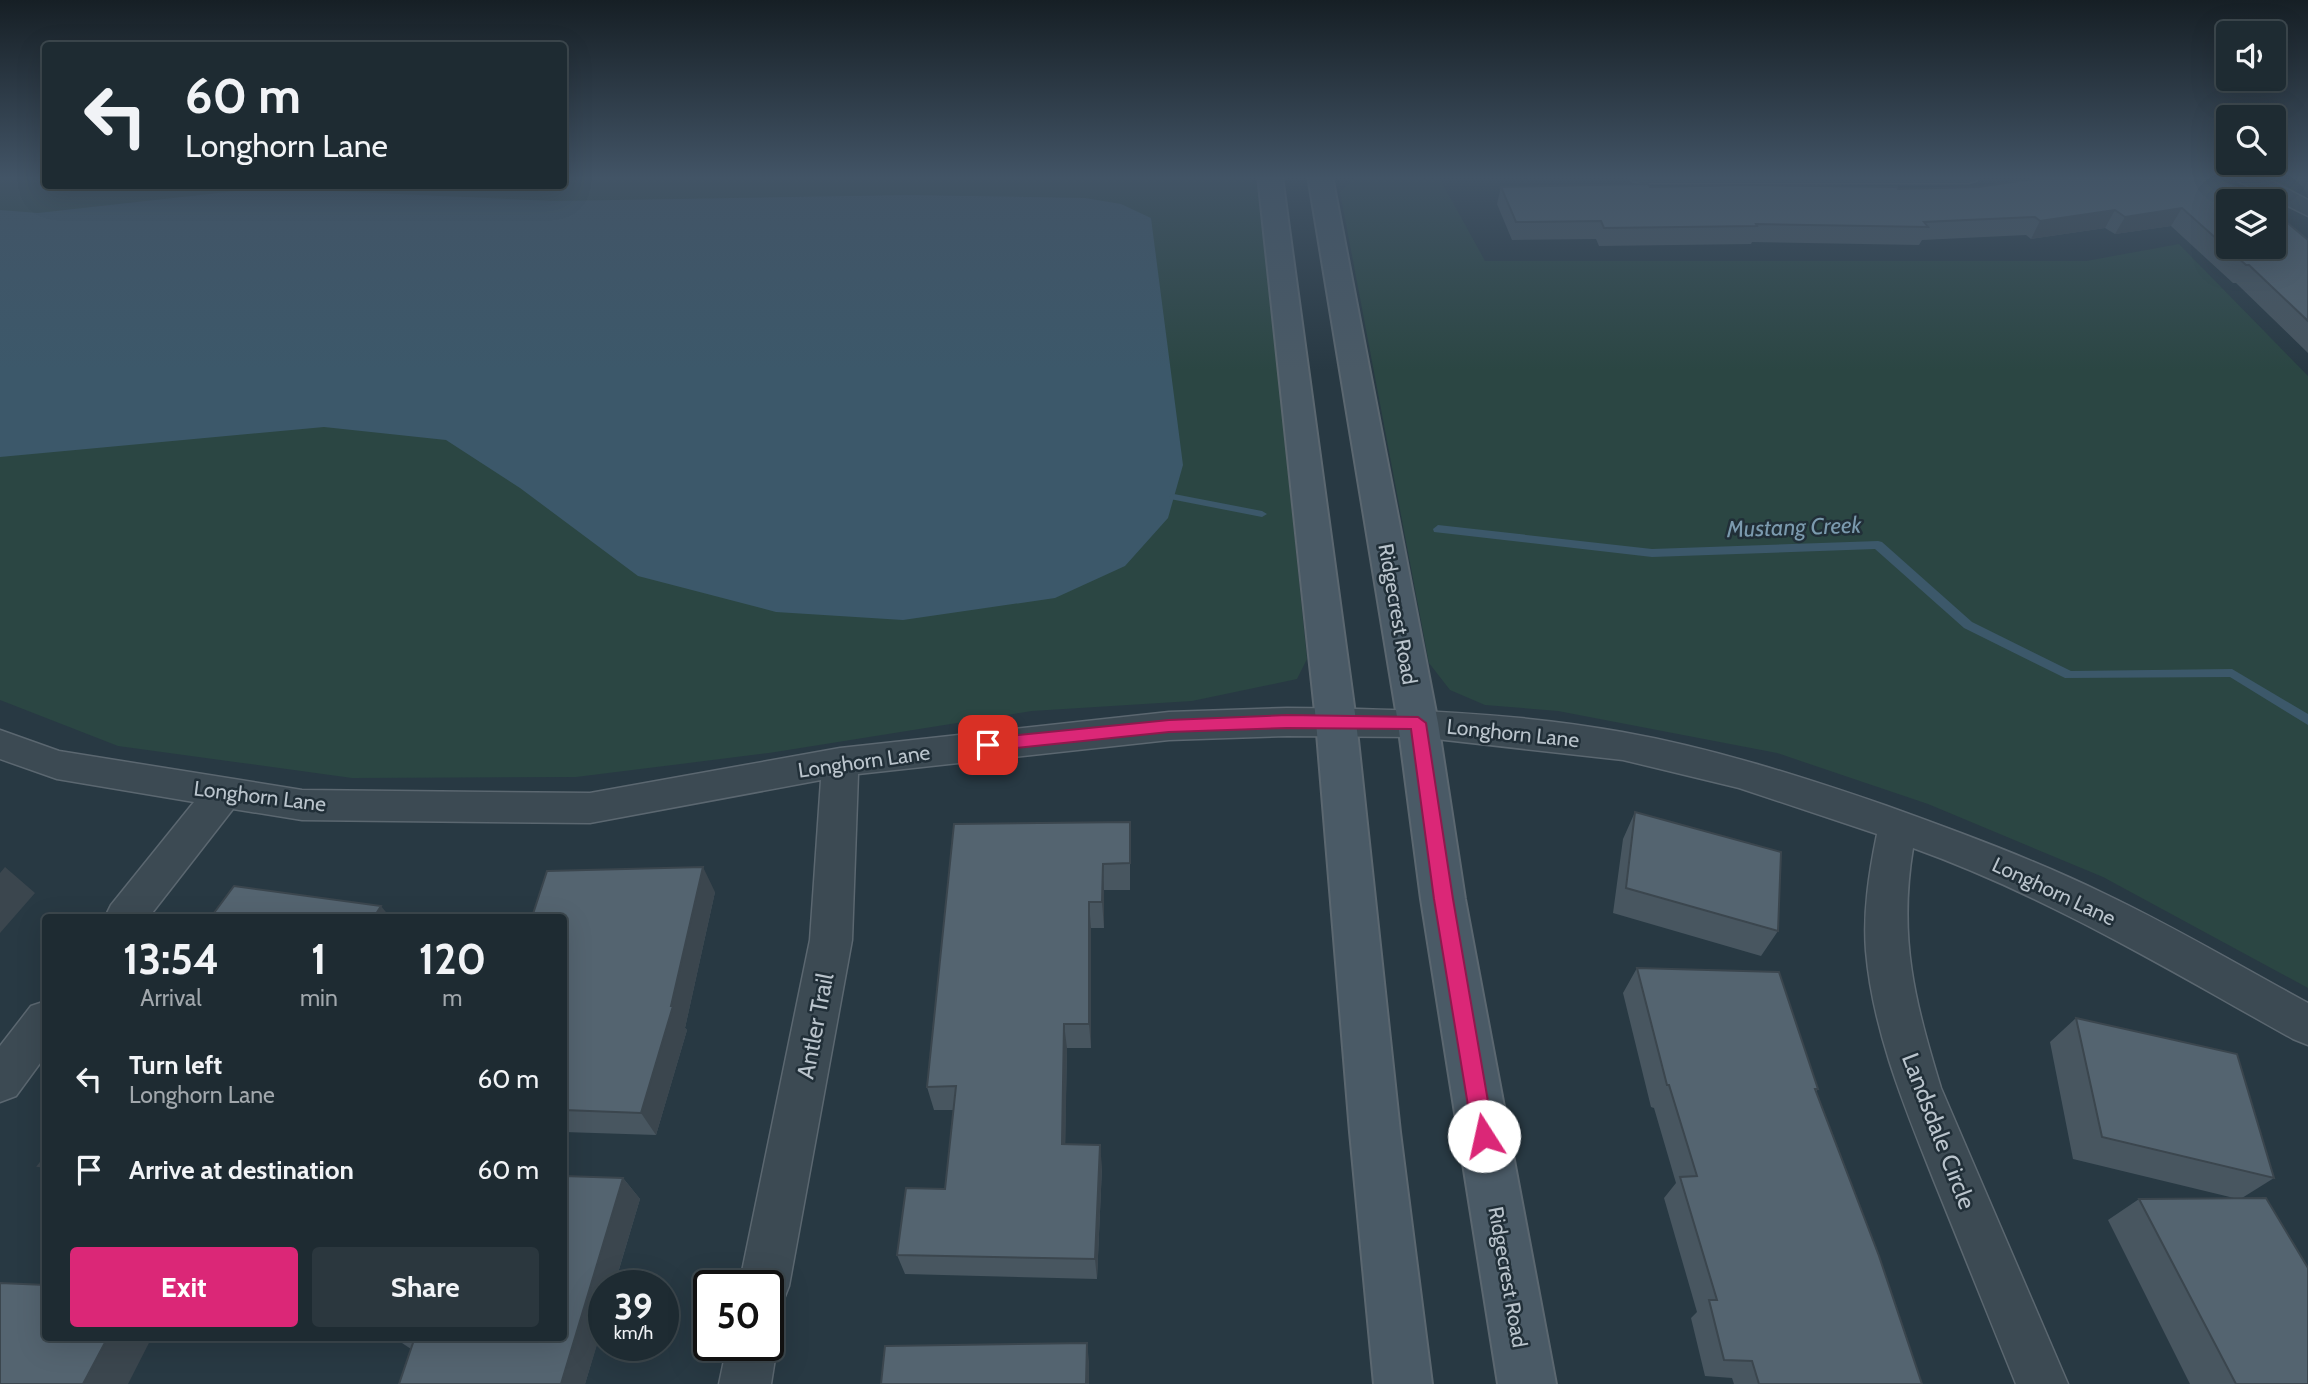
<!DOCTYPE html>
<html lang="en">
<head>
<meta charset="utf-8">
<style>
  body { margin:0; font-family:Cabin,sans-serif; background:#2b373e; color:#f1f3f6; height:100vh; display:flex; flex-direction:column; font-size:26px; white-space:nowrap }
  * { box-sizing:border-box; margin:0 }
  p { font-size:23px; color:#a1a7ac }
  .icon { flex:none; width:38px; height:38px; fill:none; stroke:currentColor; stroke-width:2; stroke-linecap:round; stroke-linejoin:round }
  .map { position:relative; flex:1; overflow:hidden }
  .details { position:absolute; left:42px; top:914px; width:525px; height:427px; display:flex; flex-direction:column; background:#1e2b32; border-radius:7px; box-shadow:0 7px 28px #0002,0 0 0 2px #3c474d }
  .details>* { flex:none }
  .guide { position:absolute; left:42px; top:42px; width:525px; height:147px; border-radius:7px; box-shadow:0 7px 28px #0002,0 0 0 2px #3c474d; background:#1e2b32; color:#f1f3f6; overflow:hidden }
  .tools { position:absolute; left:2216px; top:21px; display:grid; gap:14px }
  .tools a { display:grid; place-items:center; width:70px; height:70px; border-radius:7px; background:#1e2b32; box-shadow:0 7px 28px #0002,0 0 0 2px #3c474d; font-size:35px }
  .speed { position:absolute; left:588px; top:1270px; display:flex; gap:14px; font-size:35px; font-weight:700; text-align:center }
  .speed>* { display:grid; place-content:center; width:91px; height:91px; border-radius:50%; background:#1e2b32; box-shadow:0 7px 28px #0002,0 0 0 2px #3c474d; line-height:1 }
  .speed small { font-size:18px; font-weight:400 }
  .speed .limit { border:4px solid #111; border-radius:10px; background:#fff; color:#111 }
  .pin { position:absolute; display:grid; place-items:center; width:60px; height:60px; color:#fff; margin:-30px; border-radius:14px; box-shadow:0 4px 10px #0006 }
  .me { position:absolute; width:77px; margin:-38px; rotate:350deg; stroke-linejoin:round; filter:drop-shadow(0 0 5px #0008) }
  .turn { display:flex; align-items:center; gap:24px; height:147px; padding:0 28px; font-size:32px }
  .turn .icon { width:91px; height:91px; stroke-width:2.5 }
  .turn b { display:block; font-size:49px; line-height:60px }
  .eta { display:flex; justify-content:space-evenly; align-items:center; height:119px; text-align:center }
  .eta b { font-size:42px; font-weight:800; line-height:49px }
  .action { display:flex; gap:14px; margin-top:auto; padding:14px 28px }
  .action a { flex:1; height:80px; border-radius:7px; background:#db2777; color:#fff; font-size:28px; font-weight:800; line-height:80px; text-align:center }
  .action a+a { background:#2b373e; color:#f1f3f6 }
  ul { padding:0; list-style:none }
  li { display:flex; align-items:center; gap:21px; height:91px; padding:0 28px }
  li div { flex:1 }
  li b { display:block; font-size:26px }
  li em { font-style:normal }
  .map>svg:first-child { display:block }
  .green { fill:#2b4643 }
  .water { fill:#3c586a }
  .lines { fill:none; stroke-linecap:round; stroke-linejoin:round }
  .stream { fill:#3c586a; fill-rule:evenodd }
  .minor-casing { stroke:#5b6770; stroke-width:3 }
  .secondary-casing { stroke:#5b6770; stroke-width:4 }
  .minor { fill:#3c4a53; fill-rule:evenodd }
  .secondary { fill:#4a5a66; fill-rule:evenodd }
  .wall { fill:#485660 }
  .shaded-wall { fill:#3b464e }
  .building { fill:#546470; stroke:#3b464e; stroke-width:2 }
  .route { fill:#db2777; stroke:#8e194d; stroke-width:2 }
  .labels { text-anchor:middle; dominant-baseline:central; stroke-width:5; stroke-linejoin:round; paint-order:stroke }
  .street-label { font-size:21px; fill:#bac4cc; stroke:#212f38 }
  .water-label { font-size:23px; font-style:italic; fill:#7b9aae; stroke:#212f38 }
  .near-street-label { font-size:24px; fill:#bac4cc; stroke:#212f38 }
</style>
</head>
<body>
<div class="map">
<svg width="2308" height="1384" viewBox="0 0 2308 1384">
  <rect width="100%" height="100%" fill="#283943"/>
  <path class="green" d="M 0,176 L 45,176 L 46,186 L 564,186 L 564,176 L 1242,176 L 1255,182 L 1260,195 L 1307,659 L 1297,679 L 1192,701 L 1032,711 L 769,753 L 576,777 L 352,778 L 118,746 L 0,700 Z
    M 1386,176 L 1440,179 L 1485,261 L 2086,261 L 2179,244 L 2308,376 L 2308,988 L 2103,877 L 1928,804 L 1777,753 L 1558,711 L 1485,705 L 1450,690 L 1429,663 L 1340,192 L 1355,177 Z"/>
  <path class="water" d="M 263,188 L 555,201 L 908,195 L 1085,198 L 1121,204 L 1151,218 L 1183,465 L 1168,518 L 1125,566 L 1055,598 L 903,620 L 776,612 L 638,576 L 520,488 L 446,440 L 324,427 L 0,457 L 0,210 L 38,213 Z"/>
  <g class="lines">
    <path class="stream" d="M 1174,494 L 1262,511 L 1267,514 L 1262,517 L 1170,499 L 1169,497 Z
      M 1438,525 L 1652,549 L 1878,541 L 1882,542 L 1972,622 L 2071,671 L 2232,669 L 2308,714 L 2308,725 L 2230,677 L 2065,678 L 1964,628 L 1875,549 L 1652,557 L 1434,532 L 1433,529 Z"/>
    <defs>
      <path id="minor" d="M 1629,176 L 1979,176 L 1976,181 L 1968,183 L 1640,183 L 1632,181 Z
        M 2235,176 L 2262,176 L 2308,200 L 2308,216 L 2238,181 Z
        M 1287,708 C 1399,709 1511,712 1622,732 C 1712,748 1800,776 1887,806 C 1959,832 2033,859 2103,893 C 2173,926 2240,966 2308,1003 L 2308,1045 L 2293,1039 C 2169,970 2047,896 1913,848 C 1898,939 1915,1002 1941,1088 L 2068,1384 L 2016,1384 C 1989,1318 1963,1252 1936,1186 C 1906,1110 1873,1033 1866,951 C 1863,912 1869,873 1877,834 L 1739,788 L 1623,760 L 1418,737 L 1287,736 L 1169,740 L 858,774 L 852,940 L 789,1286 L 782,1304 L 768,1309 L 768,1286 L 739,1286 L 810,940 L 821,780 L 590,823 L 302,820 L 233,809 L 149,917 L 105,917 L 111,905 L 194,802 L 57,779 L 0,759 L 0,730 L 59,751 L 302,790 L 590,793 L 840,748 L 1169,712 Z
        M 46,1001 L 46,1055 L 16,1096 L 0,1102 L 0,1046 L 31,1006 Z
        M 768,1327 L 777,1346 L 771,1384 L 719,1384 L 727,1346 L 768,1346 Z"/>
      <path id="secondary" d="M 1258,176 L 1282,176 L 1356,721 L 1400,1132 L 1432,1384 L 1374,1384 L 1350,1132 L 1316,721 Z
        M 1308,176 L 1332,176 L 1438,723 L 1465,899 L 1556,1384 L 1498,1384 L 1421,899 L 1398,723 Z"/>
    </defs>
    <use href="#minor" class="minor-casing"/>
    <use href="#secondary" class="secondary-casing"/>
    <use href="#minor" class="minor"/>
    <use href="#secondary" class="secondary"/>
  </g>
  <path class="wall" d="M 2056,176 L 2308,240 L 2308,353 L 2236,283 L 2233,283 L 2171,226 L 2115,234 L 2105,228 L 2031,239 L 2026,235 L 1922,240 L 1919,245 L 1752,242 L 1751,244 L 1599,246 L 1596,239 L 1512,240 L 1497,204 L 1501,187 L 1898,189 L 1978,187 Z
    M 1635,812 L 1778,931 L 1761,956 L 1613,913 L 1623,839 Z
    M 1130,822 L 1130,890 L 1104,890 L 1104,928 L 1091,928 L 1091,1048 L 1067,1048 L 1065,1144 L 1102,1167 L 1097,1279 L 905,1274 L 897,1255 L 945,1189 L 954,1110 L 934,1110 L 927,1087 Z
    M 715,892 L 685,1028 L 687,1030 L 656,1135 L 564,1132 L 564,917 Z
    M 1637,968 L 1818,1089 L 1816,1092 L 1922,1384 L 1734,1384 L 1732,1378 L 1705,1376 L 1691,1318 L 1697,1312 L 1664,1198 L 1676,1183 L 1654,1108 L 1651,1107 L 1623,993 Z
    M 2076,1018 L 2274,1178 L 2242,1198 L 2308,1384 L 2190,1384 L 2108,1220 L 2139,1199 L 2234,1198 L 2073,1159 L 2050,1042 Z
    M 623,1178 L 640,1199 L 585,1384 L 411,1349 L 393,1337 L 564,1337 Z"/>
  <path class="shaded-wall" d="M 2182,208 L 2171,226 L 2115,234 L 2125,217 Z
    M 2115,210 L 2105,228 L 2031,239 L 2040,221 Z
    M 1103,864 L 1104,890 L 1104,928 L 1102,902 Z
    M 5,867 L 35,893 L 0,933 L 0,873 Z
    M 703,867 L 715,892 L 685,1028 L 687,1030 L 656,1135 L 641,1113 L 671,1006 Z
    M 1089,902 L 1091,928 L 1091,1048 L 1089,1024 Z
    M 381,906 L 390,917 L 374,917 Z
    M 1064,1024 L 1067,1048 L 1065,1166 L 1062,1144 Z
    M 1100,1145 L 1102,1167 L 1097,1279 L 1095,1259 Z
    M 623,1178 L 640,1199 L 614,1286 L 604,1286 L 604,1322 L 585,1384 L 561,1384 Z
    M 108,1337 L 152,1337 L 128,1384 L 83,1384 Z
    M 1087,1343 L 1089,1361 L 1089,1384 L 1086,1384 Z"/>
  <path class="building" d="M 2056,176 L 2216,176 L 2254,196 L 2261,201 L 2228,201 L 2228,247 L 2273,247 L 2273,211 L 2308,240 L 2308,321 L 2249,265 L 2246,265 L 2182,208 L 2125,217 L 2115,210 L 2040,221 L 2035,217 L 1924,222 L 1928,227 L 1756,224 L 1757,226 L 1604,228 L 1601,221 L 1516,222 L 1501,187 L 1648,184 L 1650,187 L 1746,185 L 1897,187 L 1898,189 L 1978,187 Z
    M 1635,812 L 1781,852 L 1778,931 L 1626,888 Z
    M 1130,822 L 1130,863 L 1103,864 L 1102,902 L 1089,902 L 1089,1024 L 1064,1024 L 1062,1144 L 1100,1145 L 1095,1259 L 897,1255 L 906,1188 L 945,1189 L 956,1086 L 927,1087 L 954,824 Z
    M 703,867 L 671,1006 L 673,1006 L 641,1113 L 564,1110 L 564,917 L 532,917 L 547,871 Z
    M 234,886 L 381,906 L 374,917 L 211,917 Z
    M 1637,968 L 1779,972 L 1818,1089 L 1815,1089 L 1879,1256 L 1922,1384 L 1759,1384 L 1752,1361 L 1724,1360 L 1709,1300 L 1717,1300 L 1680,1177 L 1697,1176 L 1669,1085 L 1667,1085 Z
    M 2076,1018 L 2237,1054 L 2274,1178 L 2102,1137 Z
    M 46,1156 L 46,1167 L 38,1166 Z
    M 564,1176 L 623,1178 L 561,1384 L 399,1384 L 415,1337 L 564,1337 Z
    M 2266,1198 L 2308,1268 L 2308,1384 L 2236,1384 L 2139,1199 Z
    M 0,1283 L 46,1285 L 46,1337 L 108,1337 L 83,1384 L 0,1384 Z
    M 1087,1343 L 1086,1384 L 881,1384 L 885,1346 Z"/>
  <linearGradient id="sky" x2="0" y2="1"><stop stop-color="#161f25"/><stop offset="0.48" stop-color="#425466"/><stop offset="1" stop-color="#425466" stop-opacity="0"/></linearGradient>
  <rect width="2308" height="370" fill="url(#sky)"/>
  <path class="route" d="M 1287,715 L 1418,717 L 1426,723 L 1453,899 L 1494,1136 L 1491,1143 L 1484,1146 L 1476,1143 L 1473,1136 L 1434,899 L 1411,729 L 1287,728 L 1169,732 L 988,751 L 980,745 L 988,738 L 1169,720 Z"/>
  <g class="labels">
    <g class="street-label">
      <text transform="translate(1398 614) rotate(80)">Ridgecrest Road</text>
      <text transform="translate(1513 733) rotate(6)">Longhorn Lane</text>
      <text transform="translate(864 761) rotate(-8)">Longhorn Lane</text>
      <text transform="translate(260 796) rotate(7)">Longhorn Lane</text>
      <text transform="translate(2054 891) rotate(25)">Longhorn Lane</text>
      <text transform="translate(1508 1277) rotate(80)">Ridgecrest Road</text>
    </g>
    <g class="water-label">
      <text transform="translate(1794 527) rotate(-2)">Mustang Creek</text>
    </g>
    <g class="near-street-label">
      <text transform="translate(815 1026) rotate(-79)">Antler Trail</text>
      <text transform="translate(1939 1131) rotate(69)">Landsdale Circle</text>
    </g>
  </g>
</svg>
<div class="tools">
<a><svg class="icon" aria-label="sound" viewBox="0 0 24 24"><path d="M4 9h4l5-4v14l-5-4H4zM17 9q2 3 0 6"/></svg></a>
<a><svg class="icon" aria-label="search" viewBox="0 0 24 24"><circle cx="10" cy="10" r="6"/><path d="M15 15l6 6"/></svg></a>
<a><svg class="icon" aria-label="layers" viewBox="0 0 24 24"><path d="M12 4l9 5-9 5-9-5zM3 14l9 5 9-5"/></svg></a>
</div>
<div class="speed"><div>39<small>km/h</small></div><div class="limit">50</div></div>
<div class="pin" style="left:988px;top:745px;background:#d93025"><svg class="icon" aria-label="arrive" viewBox="0 0 24 24"><path d="M6 21V4h12l-3 4 3 4H6"/></svg></div>
<svg class="me" style="left:1484px;top:1136px" viewBox="-20 -20 40 40"><circle r="19" fill="#fff"/><path d="M0-13L10 11 0 6-10 11z" fill="#db2777"/></svg>
<div class="guide">
<div class="turn"><svg class="icon" aria-label="left" viewBox="0 0 24 24"><path d="M17 20v-9H6M10 6l-5 5 5 5"/></svg><div><b>60 m</b>Longhorn Lane</div></div>
</div>
<section class="details">
<div class="eta">
<div><b>13:54</b><p>Arrival</p></div>
<div><b>1</b><p>min</p></div>
<div><b>120</b><p>m</p></div>
</div>
<ul>
<li><svg class="icon" aria-label="left" viewBox="0 0 24 24"><path d="M17 20v-9H6M10 6l-5 5 5 5"/></svg><div><b>Turn left</b><p>Longhorn Lane</p></div><em>60 m</em></li>
<li><svg class="icon" aria-label="arrive" viewBox="0 0 24 24"><path d="M6 21V4h12l-3 4 3 4H6"/></svg><div><b>Arrive at destination</b></div><em>60 m</em></li>
</ul>
<div class="action"><a>Exit</a><a>Share</a></div>
</section>
</div>
</body>
</html>
